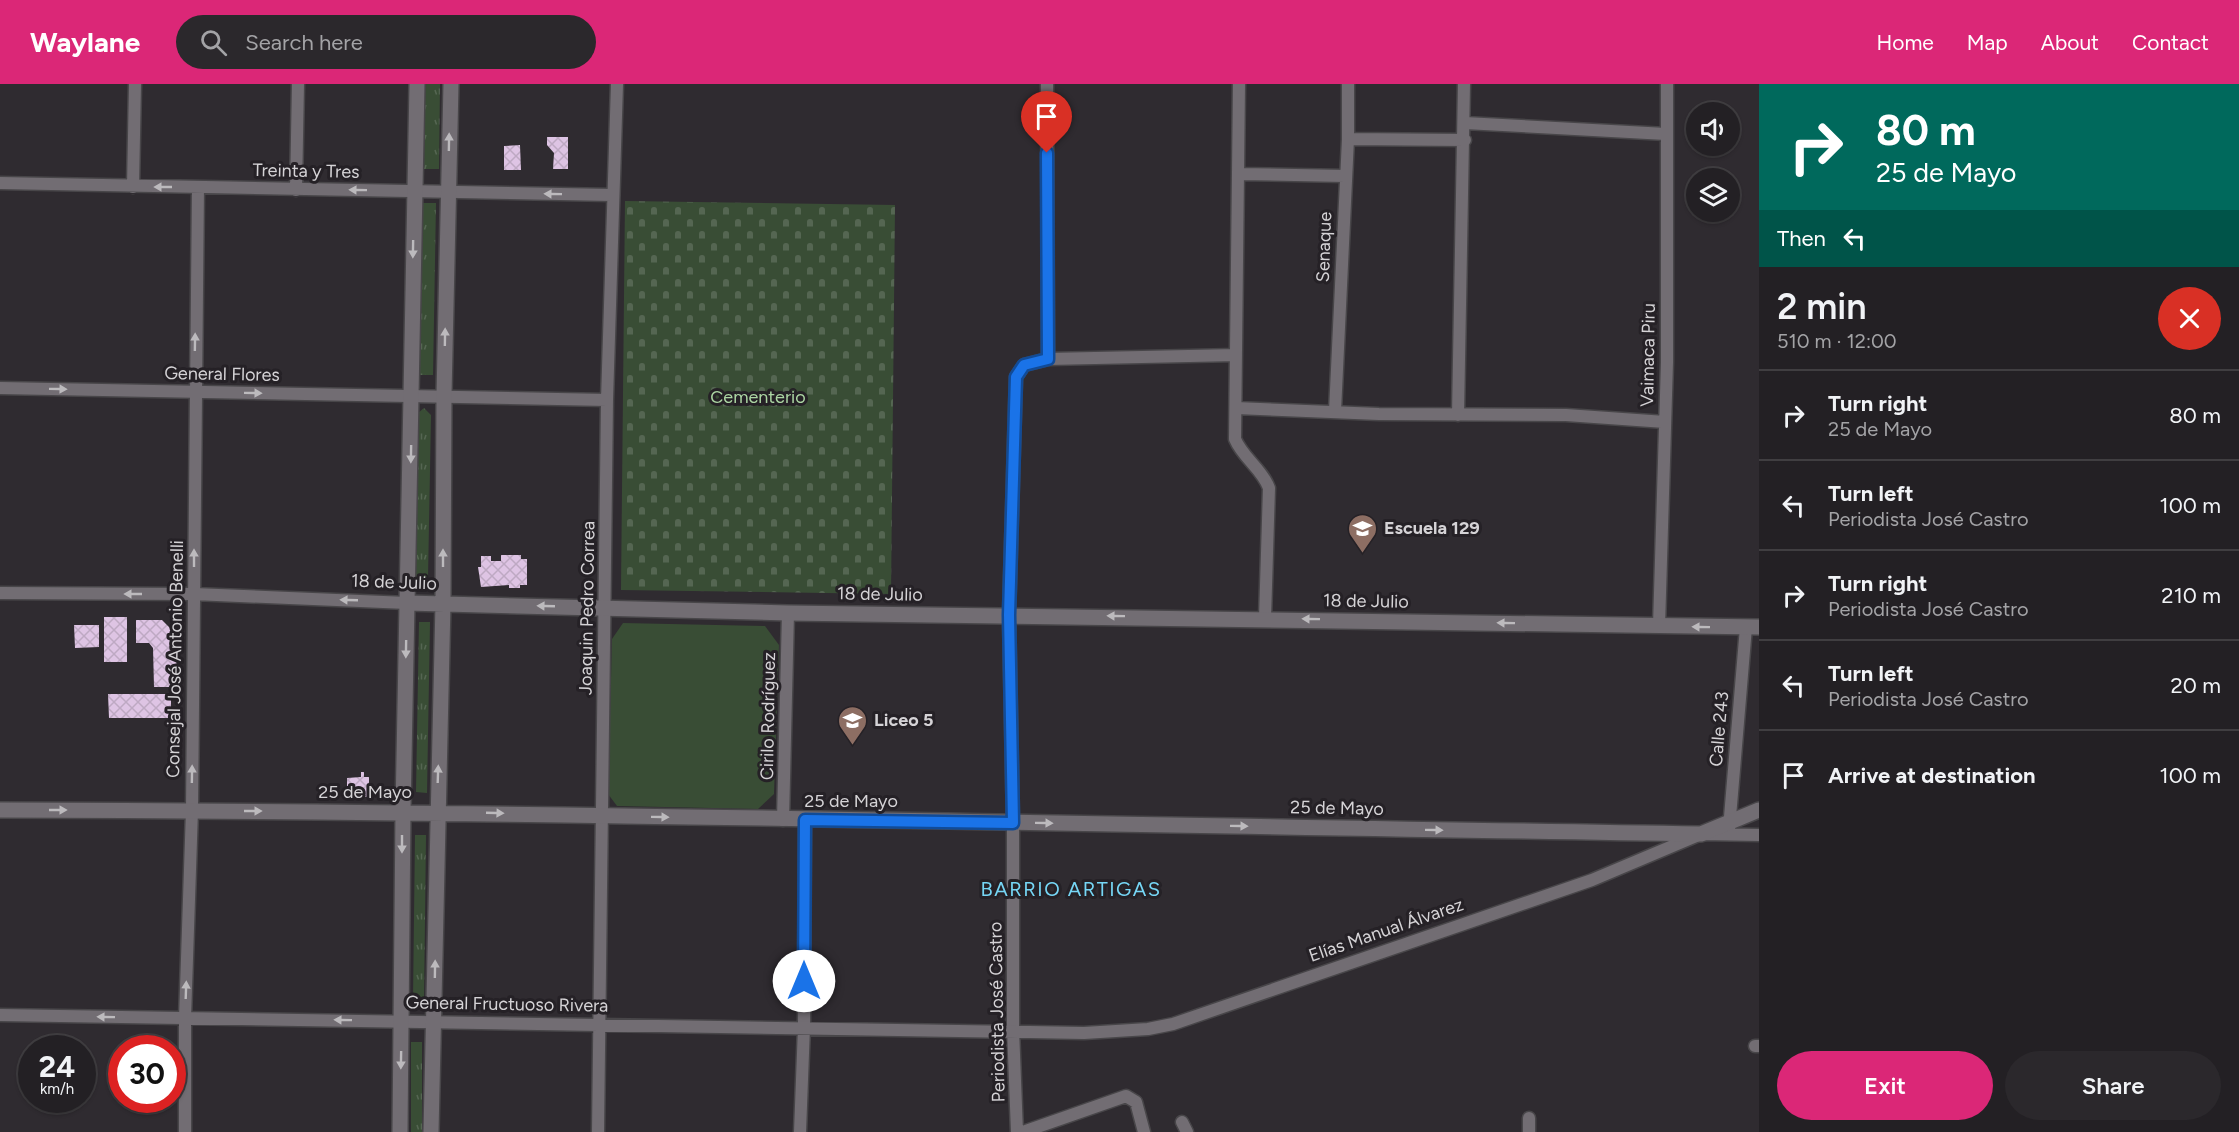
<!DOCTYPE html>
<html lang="en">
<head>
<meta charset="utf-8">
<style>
  body { margin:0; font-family:Figtree,sans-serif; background:#2b282c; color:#f1f3f6; height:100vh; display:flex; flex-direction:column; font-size:22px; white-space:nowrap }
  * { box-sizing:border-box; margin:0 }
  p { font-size:20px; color:#a3a3a6 }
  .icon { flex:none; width:33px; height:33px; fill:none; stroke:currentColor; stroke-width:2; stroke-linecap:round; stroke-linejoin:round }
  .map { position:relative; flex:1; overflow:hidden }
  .details { display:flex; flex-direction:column; background:#232024; width:480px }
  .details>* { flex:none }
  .banner { background:#00695c; color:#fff; overflow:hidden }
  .buttons { position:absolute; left:1686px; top:18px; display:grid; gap:12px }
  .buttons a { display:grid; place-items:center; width:54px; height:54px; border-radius:50%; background:#232024; box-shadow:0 2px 4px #0004,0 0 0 2px #403e41; font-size:30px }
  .speed { position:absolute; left:18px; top:951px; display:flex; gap:12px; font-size:30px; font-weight:700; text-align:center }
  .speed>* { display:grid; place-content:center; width:78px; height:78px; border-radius:50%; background:#232024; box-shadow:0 2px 4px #0004,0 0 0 2px #403e41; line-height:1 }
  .speed small { font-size:15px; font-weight:400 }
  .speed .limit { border:9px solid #d22; background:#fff; color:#111 }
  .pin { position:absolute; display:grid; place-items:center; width:51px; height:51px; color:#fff; margin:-62px -26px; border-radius:50% 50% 50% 0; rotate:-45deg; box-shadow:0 0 6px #0007 }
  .pin .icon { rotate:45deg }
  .me { position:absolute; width:66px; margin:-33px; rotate:0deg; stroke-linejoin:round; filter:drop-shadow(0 0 4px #0008) }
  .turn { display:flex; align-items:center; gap:21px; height:126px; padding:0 18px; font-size:27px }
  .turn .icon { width:78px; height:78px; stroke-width:2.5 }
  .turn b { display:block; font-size:42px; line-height:51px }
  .then { display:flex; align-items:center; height:57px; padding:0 18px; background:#0003; gap:12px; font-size:22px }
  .round { display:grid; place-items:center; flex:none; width:63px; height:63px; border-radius:32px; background:#2b282c }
  .overview { display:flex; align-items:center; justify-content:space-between; height:102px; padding:0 18px }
  h1 { font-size:36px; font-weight:600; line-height:45px }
  .primary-button { display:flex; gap:12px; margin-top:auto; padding:12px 18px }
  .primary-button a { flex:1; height:69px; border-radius:36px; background:#db2777; color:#fff; font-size:24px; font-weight:600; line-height:69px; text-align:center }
  .primary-button a+a { background:#2b282c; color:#f1f3f6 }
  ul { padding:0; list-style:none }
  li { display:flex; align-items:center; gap:18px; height:90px; padding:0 18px; border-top:2px solid #403e41 }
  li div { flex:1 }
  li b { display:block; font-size:22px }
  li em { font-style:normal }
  header { display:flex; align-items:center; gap:36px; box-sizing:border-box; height:84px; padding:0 30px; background:#db2777; color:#fff }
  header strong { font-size:28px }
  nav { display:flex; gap:33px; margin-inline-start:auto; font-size:21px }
  .search { width:420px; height:54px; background:#2b282c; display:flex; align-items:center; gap:15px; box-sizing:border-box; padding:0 21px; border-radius:33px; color:#a3a3a6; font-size:22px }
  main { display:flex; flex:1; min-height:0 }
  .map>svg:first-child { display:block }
  .grass { fill:url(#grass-tufts) }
  .cemetery { fill:url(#cemetery-stones) }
  .green { fill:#394d35 }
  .building { fill:url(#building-cross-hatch) }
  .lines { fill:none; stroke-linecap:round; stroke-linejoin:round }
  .minor-casing { stroke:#484649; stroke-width:15 }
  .tertiary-casing { stroke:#484649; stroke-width:18 }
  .minor { stroke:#726d73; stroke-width:12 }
  .tertiary { stroke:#726d73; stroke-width:15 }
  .oneway { fill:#bcbabd }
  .route-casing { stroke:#114b97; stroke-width:15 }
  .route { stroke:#1a73e8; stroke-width:10 }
  .labels { text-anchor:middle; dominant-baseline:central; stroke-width:6; stroke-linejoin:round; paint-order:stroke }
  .street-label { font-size:18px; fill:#d5d3d6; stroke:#252126 }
  .park-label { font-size:18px; fill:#acd6a3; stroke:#252126 }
  .poi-label { font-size:18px; font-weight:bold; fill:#d5d3d6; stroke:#252126; text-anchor:start }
  .neighbourhood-label { font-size:20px; letter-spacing:1.5px; fill:#76d6f5; stroke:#252126 }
</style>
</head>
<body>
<header>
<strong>Waylane</strong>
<div class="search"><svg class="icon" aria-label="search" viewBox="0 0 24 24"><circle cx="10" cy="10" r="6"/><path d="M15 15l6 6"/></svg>Search here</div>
<nav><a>Home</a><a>Map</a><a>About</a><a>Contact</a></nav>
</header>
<main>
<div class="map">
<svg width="1759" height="1048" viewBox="0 0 1759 1048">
  <defs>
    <pattern id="grass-tufts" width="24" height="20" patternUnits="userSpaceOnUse" patternTransform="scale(1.5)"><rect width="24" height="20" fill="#394d35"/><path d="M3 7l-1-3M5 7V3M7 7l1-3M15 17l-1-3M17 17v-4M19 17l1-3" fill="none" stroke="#556652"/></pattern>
    <pattern id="cemetery-stones" width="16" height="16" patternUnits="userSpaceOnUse" patternTransform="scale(1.5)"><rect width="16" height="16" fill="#394d35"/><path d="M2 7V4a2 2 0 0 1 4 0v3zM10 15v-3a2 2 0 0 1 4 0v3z" fill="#556652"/></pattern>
    <pattern id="building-cross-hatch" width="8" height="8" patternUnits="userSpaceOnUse" patternTransform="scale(1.5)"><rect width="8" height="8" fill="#dec4e4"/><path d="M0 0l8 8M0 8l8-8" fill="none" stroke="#bea9c3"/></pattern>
  </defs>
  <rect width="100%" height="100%" fill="#2f2b30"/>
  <path class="grass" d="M 425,0 L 440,0 L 439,85 L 424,85 Z
    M 422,119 L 436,119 L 433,291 L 419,291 Z
    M 424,324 L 431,331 L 428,494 L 423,502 L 416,499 L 417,330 Z
    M 419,538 L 430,538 L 427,709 L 416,708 Z
    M 415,751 L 426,751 L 424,917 L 413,917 Z
    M 411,958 L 422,958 L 422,1048 L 411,1048 Z"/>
  <path class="cemetery" d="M 625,117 L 895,121 L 891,510 L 621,506 Z"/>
  <path class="green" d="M 623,539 L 765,542 L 779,561 L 774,710 L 758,725 L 617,722 L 608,710 L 612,555 Z"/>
  <path class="building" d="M 547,53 L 568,53 L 568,85 L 553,85 L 554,69 L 547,61 Z
    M 520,61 L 521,86 L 504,86 L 504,62 Z
    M 501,471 L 521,471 L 521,475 L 527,475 L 527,501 L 520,501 L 520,504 L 509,504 L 509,501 L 481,503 L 478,483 L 481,483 L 481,472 L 491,472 L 491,477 L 501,477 Z
    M 104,533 L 127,533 L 127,578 L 104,578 Z
    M 136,536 L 162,536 L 176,550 L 177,603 L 154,603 L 153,564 L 149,559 L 136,559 Z
    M 74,541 L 99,541 L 99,563 L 75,564 Z
    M 108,610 L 171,610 L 171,634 L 109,634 Z
    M 361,688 L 364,688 L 364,693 L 369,693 L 369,713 L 347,713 L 347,694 L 361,693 Z"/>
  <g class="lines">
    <defs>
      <path id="minor" d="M 1047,0 L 1048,275
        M 1239,0 L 1235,355 C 1243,374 1262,385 1269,404 L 1265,534
        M 1465,39 L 1666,50
        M 1348,55 L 1465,56
        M 1239,90 L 1345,92
        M 0,99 L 612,111
        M 133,103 L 135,0
        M 296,106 L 298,0
        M 0,304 L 607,316
        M 1236,324 L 1379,330 L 1566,331 L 1665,338
        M 1335,327 L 1348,55 L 1348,0
        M 1458,331 L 1464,0
        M 0,509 L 194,510 L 407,519
        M 1659,542 L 1667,278 L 1667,0
        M 783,736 L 788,529
        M 1729,745 L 1746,543
        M 0,931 L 1084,949 L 1148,945 L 1173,940 L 1592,796 L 1701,750 L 1759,751
        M 1755,962 L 1759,962
        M 1182,1038 L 1187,1048
        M 185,1048 L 185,934 L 192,726 L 198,103
        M 598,1048 L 607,316 L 617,0
        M 800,1048 L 804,943 L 805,736
        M 1017,1048 L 1013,945 L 1013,739 L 1009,531 L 1016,293 L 1024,281 L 1048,275 L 1236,271
        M 1023,1048 L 1126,1012 L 1136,1018 L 1144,1048
        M 1529,1048 L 1529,1034"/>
      <path id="tertiary" d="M 407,519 L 788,529 L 1759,543
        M 0,726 C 567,728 1134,741 1701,750 L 1759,726
        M 400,1048 L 403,727 L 417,0
        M 431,1048 L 443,519 L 444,311 L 451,0"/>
    </defs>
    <use href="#minor" class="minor-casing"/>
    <use href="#tertiary" class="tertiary-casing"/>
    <use href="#minor" class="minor"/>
    <use href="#tertiary" class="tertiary"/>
  </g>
  <defs><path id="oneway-solid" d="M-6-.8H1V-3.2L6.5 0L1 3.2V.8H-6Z" transform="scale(1.5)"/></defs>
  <g class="oneway">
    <use href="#oneway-solid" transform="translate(449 58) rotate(-89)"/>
    <use href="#oneway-solid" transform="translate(163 103) rotate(-180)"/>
    <use href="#oneway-solid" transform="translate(358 106) rotate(-179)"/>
    <use href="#oneway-solid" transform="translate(553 110) rotate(-179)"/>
    <use href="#oneway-solid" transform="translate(413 165) rotate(91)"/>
    <use href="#oneway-solid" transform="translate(445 253) rotate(-89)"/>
    <use href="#oneway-solid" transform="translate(195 258) rotate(-89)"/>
    <use href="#oneway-solid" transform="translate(58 305) rotate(1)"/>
    <use href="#oneway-solid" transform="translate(253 309) rotate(1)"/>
    <use href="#oneway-solid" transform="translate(411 370) rotate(91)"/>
    <use href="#oneway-solid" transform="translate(194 474) rotate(-90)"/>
    <use href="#oneway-solid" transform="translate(443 474) rotate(-90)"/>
    <use href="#oneway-solid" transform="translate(133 510) rotate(-180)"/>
    <use href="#oneway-solid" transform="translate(349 516) rotate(-178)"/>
    <use href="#oneway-solid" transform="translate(546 522) rotate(-178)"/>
    <use href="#oneway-solid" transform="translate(1116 532) rotate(-179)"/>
    <use href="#oneway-solid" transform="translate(1311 535) rotate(-179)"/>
    <use href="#oneway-solid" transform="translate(1506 539) rotate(-179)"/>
    <use href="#oneway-solid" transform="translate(1701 543) rotate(-179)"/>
    <use href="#oneway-solid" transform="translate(406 565) rotate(91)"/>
    <use href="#oneway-solid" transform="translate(192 690) rotate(-89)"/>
    <use href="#oneway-solid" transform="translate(438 690) rotate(-88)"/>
    <use href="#oneway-solid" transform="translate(58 726)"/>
    <use href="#oneway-solid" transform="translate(253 727)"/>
    <use href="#oneway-solid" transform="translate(495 729) rotate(2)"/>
    <use href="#oneway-solid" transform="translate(660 733) rotate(1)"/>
    <use href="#oneway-solid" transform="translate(1044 739) rotate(1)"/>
    <use href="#oneway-solid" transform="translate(1239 742) rotate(1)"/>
    <use href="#oneway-solid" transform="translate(1434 746) rotate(1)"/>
    <use href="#oneway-solid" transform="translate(402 760) rotate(90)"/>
    <use href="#oneway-solid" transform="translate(435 885) rotate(-89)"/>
    <use href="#oneway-solid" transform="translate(186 906) rotate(-88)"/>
    <use href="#oneway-solid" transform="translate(106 933) rotate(-179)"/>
    <use href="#oneway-solid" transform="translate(343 936) rotate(-179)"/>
    <use href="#oneway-solid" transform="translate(401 976) rotate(91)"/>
  </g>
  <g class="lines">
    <defs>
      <path id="route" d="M 804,897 L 805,736 L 1013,739 L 1009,531 L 1016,293 L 1024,281 L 1048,275 L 1047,69"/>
    </defs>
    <use href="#route" class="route-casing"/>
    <use href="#route" class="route"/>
  </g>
  <defs>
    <symbol id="school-pin" viewBox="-11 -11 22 30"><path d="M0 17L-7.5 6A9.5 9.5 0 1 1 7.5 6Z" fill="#8d6e63" stroke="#252126"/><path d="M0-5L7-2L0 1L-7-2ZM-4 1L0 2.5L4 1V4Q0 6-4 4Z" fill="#fff"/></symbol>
  </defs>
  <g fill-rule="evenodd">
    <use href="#school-pin" x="1346" y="428" width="33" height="45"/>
    <use href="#school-pin" x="836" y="620" width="33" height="45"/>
  </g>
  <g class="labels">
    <g class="street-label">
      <text transform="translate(306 87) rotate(1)">Treinta y Tres</text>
      <text transform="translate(1324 163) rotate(-88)">Senaque</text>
      <text transform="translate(1648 271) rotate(-89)">Vaimaca Piru</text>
      <text transform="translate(222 290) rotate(1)">General Flores</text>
      <text transform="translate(394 498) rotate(2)">18 de Julio</text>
      <text transform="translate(880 510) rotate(1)">18 de Julio</text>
      <text transform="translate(1366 517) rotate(1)">18 de Julio</text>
      <text transform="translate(587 524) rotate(-89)">Joaquin Pedro Correa</text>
      <text transform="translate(175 575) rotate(-89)">Consejal José Antonio Benelli</text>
      <text transform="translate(768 632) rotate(-89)">Cirilo Rodríguez</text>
      <text transform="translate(1719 645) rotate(-85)">Calle 243</text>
      <text x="365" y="708">25 de Mayo</text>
      <text x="851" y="717">25 de Mayo</text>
      <text transform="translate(1337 724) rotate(1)">25 de Mayo</text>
      <text transform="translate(1386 846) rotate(-19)">Elías Manual Álvarez</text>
      <text transform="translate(507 920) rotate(1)">General Fructuoso Rivera</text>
      <text transform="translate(997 928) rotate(-91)">Periodista José Castro</text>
    </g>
    <g class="park-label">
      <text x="758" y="313">Cementerio</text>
    </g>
    <g class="poi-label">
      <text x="1384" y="444">Escuela 129</text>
      <text x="874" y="636">Liceo 5</text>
    </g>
    <g class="neighbourhood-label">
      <text x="1071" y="805">BARRIO ARTIGAS</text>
    </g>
  </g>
</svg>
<div class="buttons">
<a><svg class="icon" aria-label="sound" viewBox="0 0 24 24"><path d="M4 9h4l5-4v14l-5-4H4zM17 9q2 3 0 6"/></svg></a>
<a><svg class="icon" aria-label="layers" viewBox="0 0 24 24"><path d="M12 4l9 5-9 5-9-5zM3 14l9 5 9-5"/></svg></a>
</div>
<div class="speed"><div>24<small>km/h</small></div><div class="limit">30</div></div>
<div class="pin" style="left:1047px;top:69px;background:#d93025"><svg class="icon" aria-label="arrive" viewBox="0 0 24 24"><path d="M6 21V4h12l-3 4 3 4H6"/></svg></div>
<svg class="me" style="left:804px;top:897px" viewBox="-20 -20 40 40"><circle r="19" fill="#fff"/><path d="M0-13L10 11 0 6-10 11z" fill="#1a73e8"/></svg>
</div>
<section class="details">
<div class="banner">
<div class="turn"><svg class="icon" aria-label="right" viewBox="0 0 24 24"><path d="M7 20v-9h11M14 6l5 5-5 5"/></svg><div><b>80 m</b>25 de Mayo</div></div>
<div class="then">Then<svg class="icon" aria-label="left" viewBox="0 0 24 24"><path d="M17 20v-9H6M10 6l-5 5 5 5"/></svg></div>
</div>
<div class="overview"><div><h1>2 min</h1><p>510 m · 12:00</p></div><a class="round" style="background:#d93025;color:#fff"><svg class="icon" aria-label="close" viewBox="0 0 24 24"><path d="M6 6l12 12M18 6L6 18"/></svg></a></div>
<ul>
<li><svg class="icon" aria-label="right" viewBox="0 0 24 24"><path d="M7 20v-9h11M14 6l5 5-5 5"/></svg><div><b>Turn right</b><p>25 de Mayo</p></div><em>80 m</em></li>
<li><svg class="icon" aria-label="left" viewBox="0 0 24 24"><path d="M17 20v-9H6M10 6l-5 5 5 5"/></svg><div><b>Turn left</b><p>Periodista José Castro</p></div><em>100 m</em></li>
<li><svg class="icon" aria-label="right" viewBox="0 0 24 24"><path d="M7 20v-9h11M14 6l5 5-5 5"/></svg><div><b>Turn right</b><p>Periodista José Castro</p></div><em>210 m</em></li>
<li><svg class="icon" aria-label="left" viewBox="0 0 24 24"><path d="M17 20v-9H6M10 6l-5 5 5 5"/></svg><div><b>Turn left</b><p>Periodista José Castro</p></div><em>20 m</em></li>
<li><svg class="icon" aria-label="arrive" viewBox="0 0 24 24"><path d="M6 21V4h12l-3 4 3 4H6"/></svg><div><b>Arrive at destination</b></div><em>100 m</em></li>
</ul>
<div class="primary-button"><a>Exit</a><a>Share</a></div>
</section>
</main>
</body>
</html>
